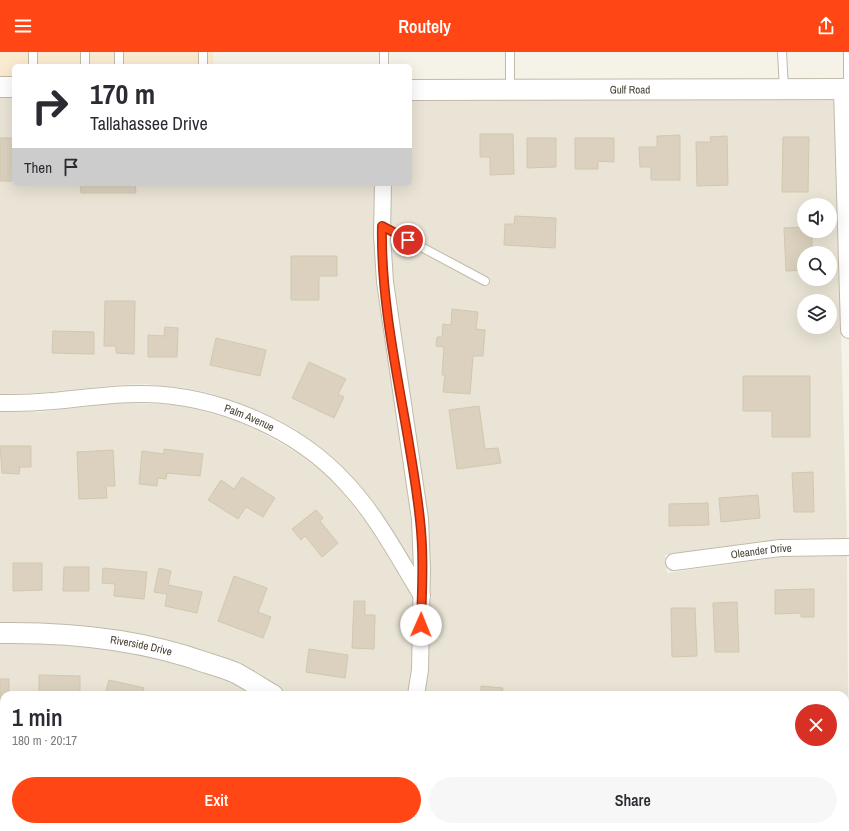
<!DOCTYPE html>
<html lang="en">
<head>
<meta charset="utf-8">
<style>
  body { margin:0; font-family:"Archivo Narrow",sans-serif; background:#f7f7f7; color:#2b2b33; height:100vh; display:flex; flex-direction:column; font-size:15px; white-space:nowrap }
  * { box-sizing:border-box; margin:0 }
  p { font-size:13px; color:#7c7c81 }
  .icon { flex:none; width:22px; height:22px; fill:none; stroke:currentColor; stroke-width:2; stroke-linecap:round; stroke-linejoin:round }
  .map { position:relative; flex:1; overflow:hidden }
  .drawer { position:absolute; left:0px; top:639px; width:849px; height:140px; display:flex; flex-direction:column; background:#fff; border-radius:12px 12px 0 0; box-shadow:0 4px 16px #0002 }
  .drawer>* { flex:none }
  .top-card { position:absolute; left:12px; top:12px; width:400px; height:122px; border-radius:6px; box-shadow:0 4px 16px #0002; background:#fff; color:#2b2b33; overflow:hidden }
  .controls { position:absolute; left:797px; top:146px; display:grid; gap:8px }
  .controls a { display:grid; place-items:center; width:40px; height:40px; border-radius:50%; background:#fff; box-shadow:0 4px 16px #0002; font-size:20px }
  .pin { position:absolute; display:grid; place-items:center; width:34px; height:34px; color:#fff; margin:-17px; border:2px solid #fff; border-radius:50%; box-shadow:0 1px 4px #0007 }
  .me { position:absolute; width:44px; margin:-22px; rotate:1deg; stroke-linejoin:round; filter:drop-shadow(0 0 3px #0008) }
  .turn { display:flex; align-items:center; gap:14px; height:84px; padding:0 12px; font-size:18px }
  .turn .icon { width:52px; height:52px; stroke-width:2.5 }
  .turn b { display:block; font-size:28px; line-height:34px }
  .then { display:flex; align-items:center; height:38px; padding:0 12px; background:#0003; gap:8px; font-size:15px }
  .round { display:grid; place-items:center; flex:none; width:42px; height:42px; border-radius:21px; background:#f7f7f7 }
  .summary { display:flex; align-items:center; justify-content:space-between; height:68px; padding:0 12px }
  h1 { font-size:24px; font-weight:600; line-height:30px }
  .action { display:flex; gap:8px; margin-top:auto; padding:8px 12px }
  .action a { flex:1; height:46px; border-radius:24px; background:#ff4614; color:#fff; font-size:16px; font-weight:600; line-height:46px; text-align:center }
  .action a+a { background:#f7f7f7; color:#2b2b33 }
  header { display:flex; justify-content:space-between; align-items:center; height:52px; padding:0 12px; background:#ff4614; color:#fff; font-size:18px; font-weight:600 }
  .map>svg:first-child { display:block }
  .residential { fill:#e9e4d5; fill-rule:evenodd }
  .commercial { fill:#f9ead0 }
  .water { fill:#9ecdf7 }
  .building { fill:#dbd1be; stroke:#d3c7ae }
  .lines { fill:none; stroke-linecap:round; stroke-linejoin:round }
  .service-casing { stroke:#c1baa9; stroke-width:10 }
  .minor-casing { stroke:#c1baa9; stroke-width:18 }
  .tertiary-casing { stroke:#c1baa9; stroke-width:22 }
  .service { stroke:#fff; stroke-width:8 }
  .minor { stroke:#fff; stroke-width:16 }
  .tertiary { stroke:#fff; stroke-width:20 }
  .route-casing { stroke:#a62e0d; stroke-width:10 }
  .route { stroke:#ff4614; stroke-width:7 }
  .labels { text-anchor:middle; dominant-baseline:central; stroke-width:4; stroke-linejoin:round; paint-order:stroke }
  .street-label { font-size:11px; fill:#494235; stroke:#fff }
</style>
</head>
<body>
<header><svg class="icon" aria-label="menu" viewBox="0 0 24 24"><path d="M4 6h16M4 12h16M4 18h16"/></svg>Routely<svg class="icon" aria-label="share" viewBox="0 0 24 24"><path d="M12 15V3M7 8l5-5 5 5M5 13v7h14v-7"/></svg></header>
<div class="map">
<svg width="849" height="779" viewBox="0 0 849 779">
  <rect width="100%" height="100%" fill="#f5f2e7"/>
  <path class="residential" d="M 0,44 L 14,44 L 14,132 L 374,132 L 374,183 L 376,231 L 412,468 L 414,515 L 384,466 L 351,423 L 330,404 L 307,386 L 259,359 L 210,341 L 184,336 L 145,332 L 120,333 L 38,341 L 0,342 Z
    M 834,46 L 847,486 L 780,487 L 665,503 L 667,521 L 781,505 L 847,504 L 849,779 L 435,779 L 433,775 L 845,775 L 845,643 L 425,643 L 429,610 L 429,548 L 432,546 L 430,541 L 428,466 L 393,230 L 390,183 L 391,132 L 410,132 L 410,47 ZM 804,153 L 830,153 L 830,179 L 804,179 ZM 804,201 L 830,201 L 830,227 L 804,227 ZM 804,249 L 830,249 L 830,275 L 804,275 Z
    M 121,351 L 181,353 L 231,367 L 252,375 L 299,402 L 321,419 L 340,437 L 372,478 L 413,546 L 412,617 L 407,643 L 291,643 L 239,613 L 0,572 L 0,360 L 39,360 Z
    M 0,590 L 80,593 L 131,600 L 183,612 L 232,629 L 256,643 L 4,643 L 4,706 L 0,706 Z
    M 167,775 L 412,775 L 415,779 L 176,779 Z"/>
  <path class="commercial" d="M 0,0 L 213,0 L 213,14 L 14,14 L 14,26 L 0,26 Z"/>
  <path class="water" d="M 0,713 L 4,714 L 4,775 L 152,775 L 159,779 L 0,779 Z"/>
  <path class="building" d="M 480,82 L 513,82 L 514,122 L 490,123 L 490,105 L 480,105 Z
    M 680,83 L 680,128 L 651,128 L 651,115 L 640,115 L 639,95 L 657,95 L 657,84 Z
    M 727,84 L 728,133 L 697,134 L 696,90 L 711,90 L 710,85 Z
    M 783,85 L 809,85 L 808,140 L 782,140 Z
    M 0,86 L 14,86 L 14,129 L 0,129 Z
    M 527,86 L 556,86 L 556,115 L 527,116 Z
    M 575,86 L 614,86 L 614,110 L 598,109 L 598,117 L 575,117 Z
    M 80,132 L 135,132 L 136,141 L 81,141 Z
    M 515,164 L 556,166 L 555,196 L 504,193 L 505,172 L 514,172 Z
    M 804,175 L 804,179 L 812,179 L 812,201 L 804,201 L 804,218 L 786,219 L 784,176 Z
    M 291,204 L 337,204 L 337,224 L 319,224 L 319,248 L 291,248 Z
    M 105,249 L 135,249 L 134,302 L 116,301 L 116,294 L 104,294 Z
    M 452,257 L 478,260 L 476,277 L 485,278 L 483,304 L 473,304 L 470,342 L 443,340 L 445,323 L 442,323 L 444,295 L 436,294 L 437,285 L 442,285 L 443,272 L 451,273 Z
    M 165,275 L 178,276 L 177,305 L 148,305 L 148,283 L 164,284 Z
    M 53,279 L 94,280 L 94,302 L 52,301 Z
    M 216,286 L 266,298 L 260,324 L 210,313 Z
    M 309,310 L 346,327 L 338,342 L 344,345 L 334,366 L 292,346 Z
    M 743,324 L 810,324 L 810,385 L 772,385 L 772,359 L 743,359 Z
    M 479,354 L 485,397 L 498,396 L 501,411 L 457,417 L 449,358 Z
    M 0,394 L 31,394 L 31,415 L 20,415 L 19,422 L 2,421 Z
    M 164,397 L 203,402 L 200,424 L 167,421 L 166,427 L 158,426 L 157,434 L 139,432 L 142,399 L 164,402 Z
    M 113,398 L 115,434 L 106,434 L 107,446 L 79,447 L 77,400 Z
    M 813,420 L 814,460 L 794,460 L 792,421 Z
    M 242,425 L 275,446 L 263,465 L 246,455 L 238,467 L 208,448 L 221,428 L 234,437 Z
    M 758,443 L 760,466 L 721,470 L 719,446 Z
    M 708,451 L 709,473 L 669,474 L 669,452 Z
    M 316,458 L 323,466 L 320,469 L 338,491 L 322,505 L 305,484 L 301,488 L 292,477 Z
    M 13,511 L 42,511 L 42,538 L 13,539 Z
    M 64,515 L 89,515 L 89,539 L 63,539 Z
    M 103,516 L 147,520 L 144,547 L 114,544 L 115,532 L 102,531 Z
    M 159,516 L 171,519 L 168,533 L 202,540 L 197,561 L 165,554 L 167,542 L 154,540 Z
    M 234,524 L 267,536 L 258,560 L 271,565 L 263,586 L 218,569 Z
    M 814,537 L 814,565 L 801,565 L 801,561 L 775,562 L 775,538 Z
    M 354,549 L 365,549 L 365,563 L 375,563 L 374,597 L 352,596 Z
    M 737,550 L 739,600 L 715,600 L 713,551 Z
    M 671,556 L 695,556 L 697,604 L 672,605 Z
    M 309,597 L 348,603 L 345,626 L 306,620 Z
    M 39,623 L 80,624 L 80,643 L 39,643 Z
    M 0,627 L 9,627 L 9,643 L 4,643 L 4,672 L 0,672 Z
    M 109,628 L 144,636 L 142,643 L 105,643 Z
    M 481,634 L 503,636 L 502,643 L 481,643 Z
    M 482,775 L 521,775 L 521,779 L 482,779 Z"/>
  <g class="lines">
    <defs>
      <path id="service" d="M 85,0 L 85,14
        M 119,0 L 119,14
        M 203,0 L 203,14
        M 384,0 L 384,14
        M 510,0 L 510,37
        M 782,0 L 784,37
        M 848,0 L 848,37
        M 33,14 L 33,0
        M 382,174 L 485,229"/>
      <g id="minor">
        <path d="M 842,37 L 849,278"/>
        <path d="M 383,132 L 382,183 L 385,230 L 420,467 L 422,517 L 420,618 L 416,643"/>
        <path id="s1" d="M 0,351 C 13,351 26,351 39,350 C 74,348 109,341 144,342 C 217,343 297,377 346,431 C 377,464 398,505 422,544"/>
        <path id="s2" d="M 674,510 L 780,496 L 849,495"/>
      </g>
      <g id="tertiary">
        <path d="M 0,35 L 14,35"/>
        <path id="s3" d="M 410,38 L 849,37"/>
        <path id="s4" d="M 0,581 C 70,580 141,587 207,611 C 217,614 227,617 236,621 C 249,628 261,636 273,643"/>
        <path d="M 423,775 L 425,779"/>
      </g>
    </defs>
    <use href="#service" class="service-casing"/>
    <use href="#minor" class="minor-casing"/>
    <use href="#tertiary" class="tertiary-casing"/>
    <use href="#service" class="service"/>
    <use href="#minor" class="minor"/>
    <use href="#tertiary" class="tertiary"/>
  </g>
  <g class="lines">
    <defs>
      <path id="route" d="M 408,188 L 382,174 C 380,271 410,371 420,468 C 424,503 422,538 421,573"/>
    </defs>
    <use href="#route" class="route-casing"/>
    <use href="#route" class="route"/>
  </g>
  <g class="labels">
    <g class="street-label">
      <text stroke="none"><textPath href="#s3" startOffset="220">Gulf Road</textPath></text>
      <text stroke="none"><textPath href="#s1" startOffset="253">Palm Avenue</textPath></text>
      <text stroke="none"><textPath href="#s2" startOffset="88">Oleander Drive</textPath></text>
      <text stroke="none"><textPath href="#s4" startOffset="142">Riverside Drive</textPath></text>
    </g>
  </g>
</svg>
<div class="controls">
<a><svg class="icon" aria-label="sound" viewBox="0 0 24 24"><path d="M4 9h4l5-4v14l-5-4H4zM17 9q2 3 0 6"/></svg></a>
<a><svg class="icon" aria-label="search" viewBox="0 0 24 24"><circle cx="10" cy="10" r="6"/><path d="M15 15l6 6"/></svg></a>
<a><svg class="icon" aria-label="layers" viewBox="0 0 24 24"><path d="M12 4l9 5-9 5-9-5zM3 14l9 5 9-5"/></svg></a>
</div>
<div class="pin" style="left:408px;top:188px;background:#d93025"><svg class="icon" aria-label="arrive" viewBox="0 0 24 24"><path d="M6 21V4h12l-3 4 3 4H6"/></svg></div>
<svg class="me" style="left:421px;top:573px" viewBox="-20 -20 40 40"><circle r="19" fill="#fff"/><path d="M0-13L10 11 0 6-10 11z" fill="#ff4614"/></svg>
<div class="top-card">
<div class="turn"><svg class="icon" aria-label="right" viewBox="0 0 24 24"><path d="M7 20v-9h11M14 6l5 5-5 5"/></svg><div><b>170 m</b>Tallahassee Drive</div></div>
<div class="then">Then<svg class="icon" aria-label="arrive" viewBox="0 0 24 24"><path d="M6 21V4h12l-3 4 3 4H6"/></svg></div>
</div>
<section class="drawer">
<div class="summary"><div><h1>1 min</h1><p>180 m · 20:17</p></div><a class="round" style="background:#d93025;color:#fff"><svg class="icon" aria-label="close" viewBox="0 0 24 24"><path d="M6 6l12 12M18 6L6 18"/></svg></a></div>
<div class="action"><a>Exit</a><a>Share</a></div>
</section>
</div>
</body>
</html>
